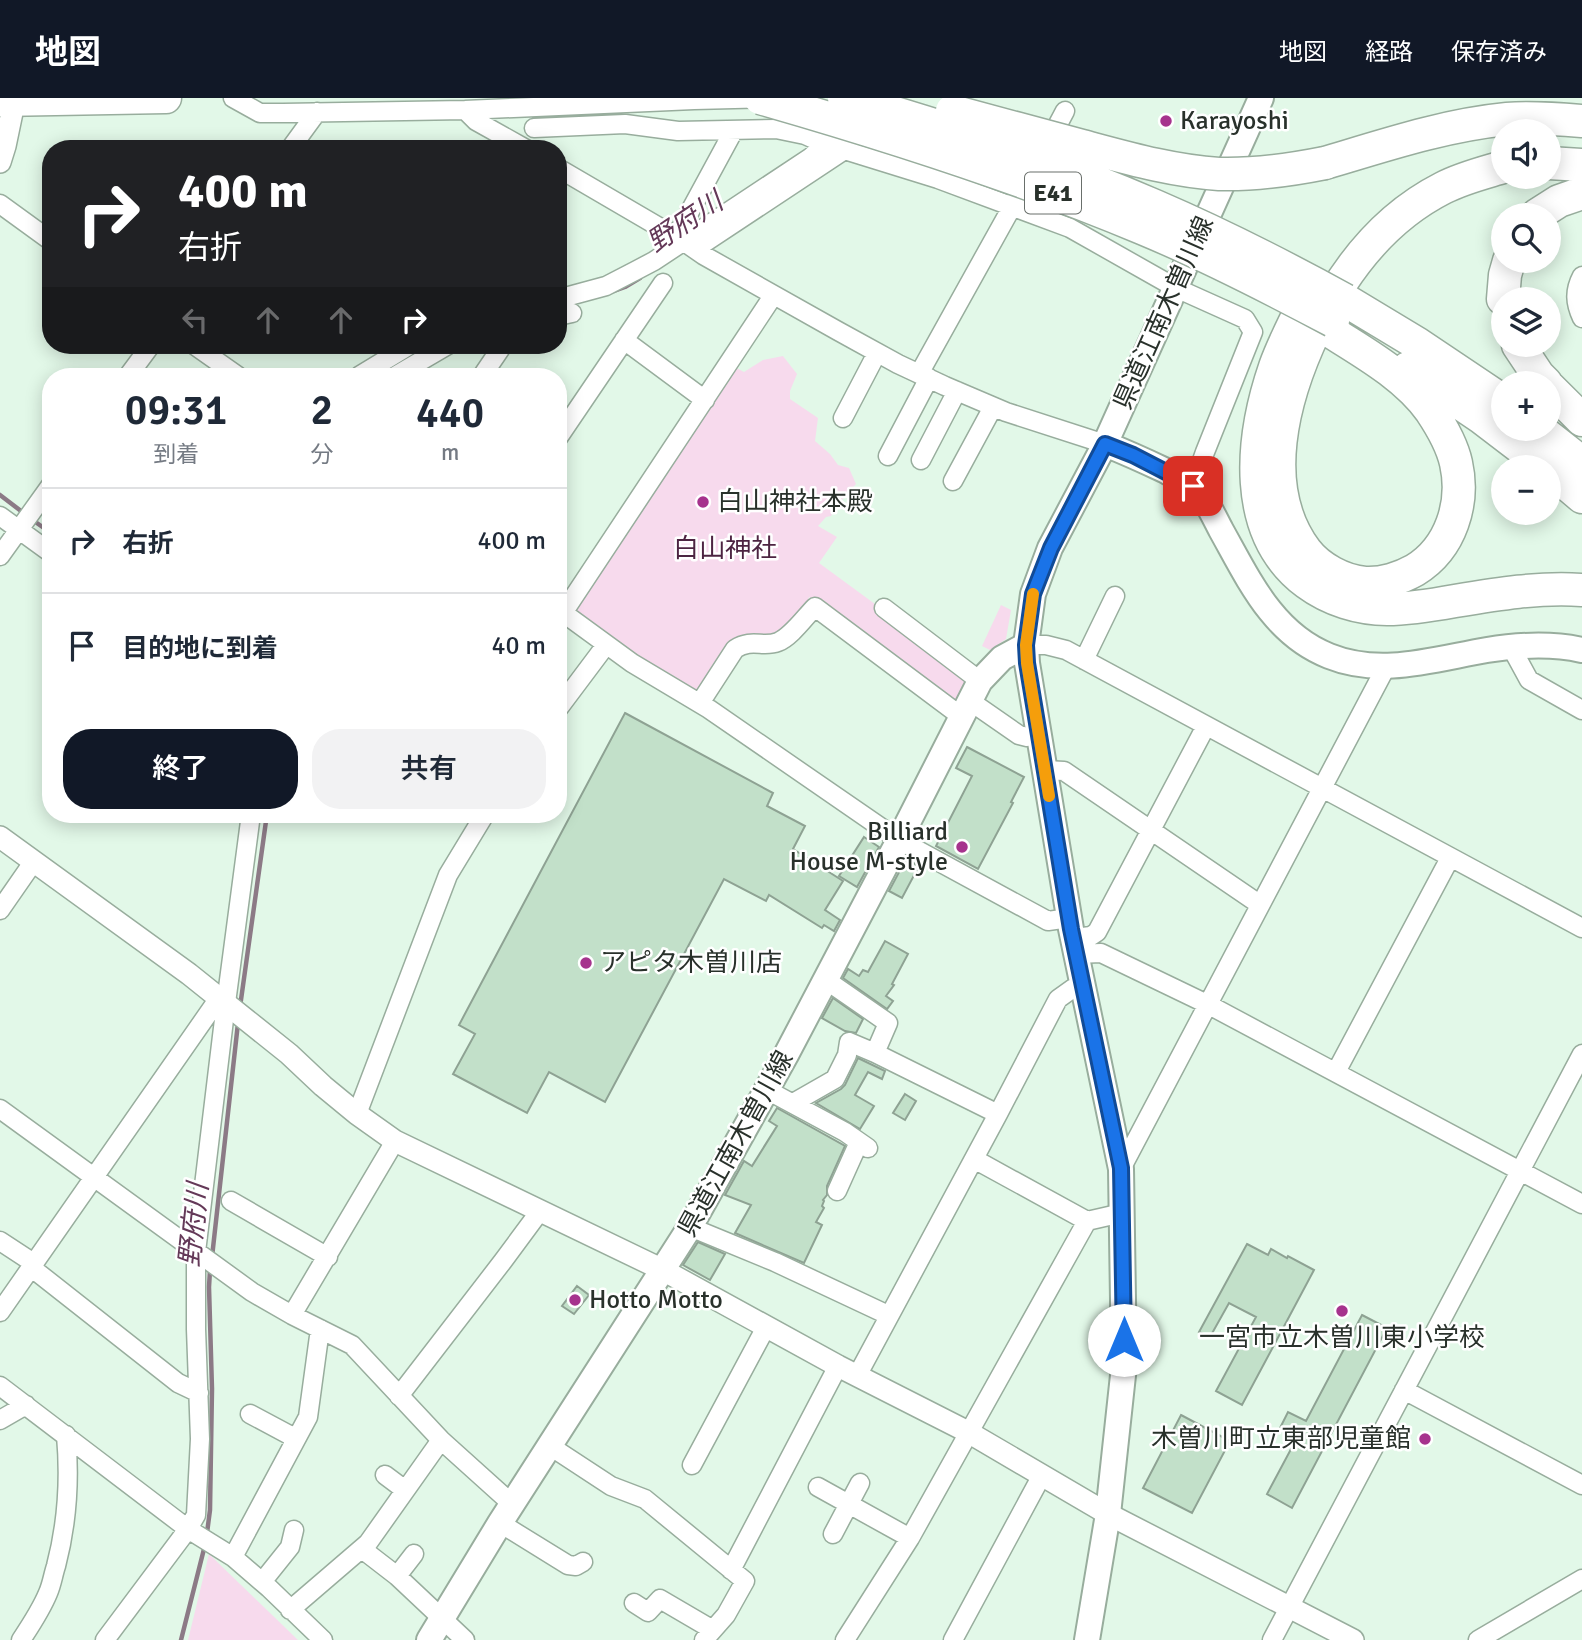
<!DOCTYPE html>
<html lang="ja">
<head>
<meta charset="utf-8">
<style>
  body { margin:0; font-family:Signika,"Noto Sans JP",sans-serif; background:#f2f2f3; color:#1f2937; height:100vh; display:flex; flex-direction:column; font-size:26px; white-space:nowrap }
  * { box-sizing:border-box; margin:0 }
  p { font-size:23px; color:#747a83 }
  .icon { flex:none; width:38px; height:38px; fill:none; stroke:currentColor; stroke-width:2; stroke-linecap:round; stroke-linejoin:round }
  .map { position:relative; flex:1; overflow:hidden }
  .side { position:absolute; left:42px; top:270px; width:525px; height:455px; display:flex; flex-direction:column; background:#fff; border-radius:28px; box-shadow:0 4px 18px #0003 }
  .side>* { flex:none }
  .banner { position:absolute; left:42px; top:42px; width:525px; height:214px; border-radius:28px; box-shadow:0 4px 18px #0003; background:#202124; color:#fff; overflow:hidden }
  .buttons { position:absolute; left:1491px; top:21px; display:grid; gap:14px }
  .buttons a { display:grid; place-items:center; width:70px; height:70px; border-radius:50%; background:#fff; box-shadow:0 4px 18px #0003; font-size:35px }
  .pin { position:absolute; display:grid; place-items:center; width:60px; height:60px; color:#fff; margin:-30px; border-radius:14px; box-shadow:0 4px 10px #0006 }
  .me { position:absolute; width:77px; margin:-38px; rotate:0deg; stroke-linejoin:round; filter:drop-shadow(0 0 5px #0008) }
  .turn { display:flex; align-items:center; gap:24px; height:147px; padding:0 21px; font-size:32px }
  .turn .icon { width:91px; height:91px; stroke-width:2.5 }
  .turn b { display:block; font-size:49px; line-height:60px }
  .lanes { display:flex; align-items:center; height:66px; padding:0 21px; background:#0003; justify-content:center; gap:35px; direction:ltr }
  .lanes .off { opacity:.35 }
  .eta { display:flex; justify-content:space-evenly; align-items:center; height:119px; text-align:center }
  .eta b { font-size:42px; font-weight:600; line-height:49px }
  .cta { display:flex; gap:14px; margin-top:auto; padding:14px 21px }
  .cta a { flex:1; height:80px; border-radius:28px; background:#111827; color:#fff; font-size:28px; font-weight:600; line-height:80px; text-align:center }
  .cta a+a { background:#f2f2f3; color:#1f2937 }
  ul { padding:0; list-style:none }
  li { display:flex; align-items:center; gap:21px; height:105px; padding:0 21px; border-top:2px solid #e0e1e3 }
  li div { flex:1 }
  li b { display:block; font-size:26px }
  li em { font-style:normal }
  header { display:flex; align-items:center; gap:42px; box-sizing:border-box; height:98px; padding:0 35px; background:#111827; color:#fff }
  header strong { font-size:33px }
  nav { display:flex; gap:38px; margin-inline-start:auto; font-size:24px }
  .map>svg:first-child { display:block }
  .green { fill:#f7daed }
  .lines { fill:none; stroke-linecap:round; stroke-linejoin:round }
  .stream { stroke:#8c7a86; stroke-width:4.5 }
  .building { fill:#c2e0c9; stroke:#8ea293; stroke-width:2 }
  .minor-casing { stroke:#98ad9d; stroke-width:21 }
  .tertiary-casing { stroke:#98ad9d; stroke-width:24 }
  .secondary-casing { stroke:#98ad9d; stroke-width:28 }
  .trunk-casing { stroke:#98ad9d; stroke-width:33 }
  .motorway-casing { stroke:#98ad9d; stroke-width:35 }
  .minor { stroke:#fff; stroke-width:18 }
  .tertiary { stroke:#fff; stroke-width:21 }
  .secondary { stroke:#fff; stroke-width:24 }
  .trunk { stroke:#fff; stroke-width:30 }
  .motorway { stroke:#fff; stroke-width:32 }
  .motorway-bridge-casing { stroke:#98ad9d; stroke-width:35; stroke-linecap:butt }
  .motorway-bridge { stroke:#fff; stroke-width:32 }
  .route-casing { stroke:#114b97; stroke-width:18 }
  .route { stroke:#1a73e8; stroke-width:12 }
  .slow { stroke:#f59e0b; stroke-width:12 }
  .poi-dot { fill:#a6338d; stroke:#fff; stroke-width:2.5 }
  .labels { text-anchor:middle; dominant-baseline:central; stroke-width:5; stroke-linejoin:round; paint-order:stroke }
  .shield { fill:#fff; stroke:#696f6b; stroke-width:2 }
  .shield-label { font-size:24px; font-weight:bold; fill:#29312b }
  .poi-label { font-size:26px; fill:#29312b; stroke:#fff; text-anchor:start }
  .street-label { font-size:26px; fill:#29312b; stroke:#fff }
  .park-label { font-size:26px; fill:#4d2442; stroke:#fff }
  .water-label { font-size:28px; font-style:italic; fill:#643958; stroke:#fff }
</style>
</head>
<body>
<header>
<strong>地図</strong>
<nav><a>地図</a><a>経路</a><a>保存済み</a></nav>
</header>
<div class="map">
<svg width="1582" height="1542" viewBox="0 0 1582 1542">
  <rect width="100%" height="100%" fill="#e2f8e8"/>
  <path class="green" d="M 783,258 L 797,276 L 790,293 L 790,301 L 818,320 L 815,343 L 830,356 L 838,367 L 849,370 L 856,386 L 839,405 L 831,418 L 826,419 L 818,428 L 837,439 L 819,465 L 980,583 L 965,613 L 809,499 L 804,516 L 778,539 L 747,548 L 693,601 L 570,520 L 729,266 L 744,274 L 763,262 Z
    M 1001,507 L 1011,512 L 1006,541 L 990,552 L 982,548 Z
    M 209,1456 L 298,1542 L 188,1542 Z"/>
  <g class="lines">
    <path class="stream" d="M 614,193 L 625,189 L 640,180
      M 380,278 L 407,259 L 429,247
      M 0,397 L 21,413
      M 34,423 L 51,435
      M 240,909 L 267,716
      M 212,1159 L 238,925
      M 207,1435 L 210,1412 L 212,1291 L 209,1189 L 210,1172
      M 181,1542 L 205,1447"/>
  </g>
  <path class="building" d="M 625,615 L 773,695 L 767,708 L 805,728 L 793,751 L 843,783 L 825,812 L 840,822 L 834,833 L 824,827 L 822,830 L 769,797 L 766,803 L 724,781 L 605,1004 L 549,974 L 527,1015 L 453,976 L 475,936 L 459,927 Z
    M 967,649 L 1024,679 L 1011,704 L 1013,705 L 978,771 L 936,748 L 972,678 L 956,670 Z
    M 864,739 L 879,749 L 857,789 L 839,778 Z
    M 906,761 L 919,768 L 902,800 L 889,793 Z
    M 885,843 L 908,856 L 892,886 L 894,887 L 886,898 L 893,903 L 887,911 L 843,880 L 848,871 L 859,878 L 863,872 L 868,874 Z
    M 833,900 L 863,921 L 856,935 L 845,933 L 822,920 Z
    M 858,960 L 885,973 L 882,981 L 868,974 L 855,997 L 874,1008 L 860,1031 L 816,1005 L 841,991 L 845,987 Z
    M 905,996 L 916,1003 L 905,1022 L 893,1015 Z
    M 777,1010 L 845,1048 L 827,1088 L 827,1097 L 823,1102 L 824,1103 L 822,1108 L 824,1110 L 816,1124 L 822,1127 L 804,1165 L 735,1135 L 751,1107 L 725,1097 L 744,1063 L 752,1068 L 777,1028 L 769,1023 Z
    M 698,1144 L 725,1156 L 710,1182 L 683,1167 Z
    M 1247,1146 L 1268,1157 L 1271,1151 L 1287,1160 L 1288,1158 L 1314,1172 L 1242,1307 L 1216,1293 L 1256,1219 L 1229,1205 L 1210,1239 L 1199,1234 Z
    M 577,1188 L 589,1197 L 574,1216 L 562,1208 Z
    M 1362,1217 L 1387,1230 L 1292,1410 L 1267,1396 L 1298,1338 L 1280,1330 L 1288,1314 L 1306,1323 Z
    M 1181,1317 L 1230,1343 L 1192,1415 L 1143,1390 Z"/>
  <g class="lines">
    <defs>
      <path id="minor" d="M 233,0 L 260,15 L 283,15 L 465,12 L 694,2 L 769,0
        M 465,12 L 476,23 L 526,51
        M 534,30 L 625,26 L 678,33 L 776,31 L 805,37 L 825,46 L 938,81 L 1070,130 L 1176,190 L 1245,221 L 1253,234 L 1205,354 L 1193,388
        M 1047,47 L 1065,13
        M 290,51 L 317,14
        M 558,70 L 683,143 L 703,157 L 838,233 L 898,266 L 945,288 L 1006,314 L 1105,346
        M 0,106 L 51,143
        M 676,139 L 734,32
        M 695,151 L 849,49
        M 1582,178 C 1574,193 1575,205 1582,220
        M 558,201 L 606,188 L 635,173 L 654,163 L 811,59 L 833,39
        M 558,218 L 572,215
        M 624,242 L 705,302
        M 194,247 L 238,278
        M 919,276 L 1018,98
        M 128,278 L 151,247
        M 359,278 L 410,247
        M 395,278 L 448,247
        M 482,278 L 503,247
        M 843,320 L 877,255
        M 558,340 L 663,185
        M 888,358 L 929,280
        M 921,362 L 957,293
        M 953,383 L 993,309
        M 0,418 L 51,455
        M 0,458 L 51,387
        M 884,510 L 980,583
        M 558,511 L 632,565 L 709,611 L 899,742 L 1048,823 L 1069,820
        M 563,515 L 773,198
        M 1026,547 L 1046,547 L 1066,552 L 1582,830
        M 1511,549 L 1529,582 L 1582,612
        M 1084,562 L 1115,498
        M 970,603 L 1019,637 L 1027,639 L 1038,637
        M 700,605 L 735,551 C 752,540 763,550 778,544 C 791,539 805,519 815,509 L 962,619
        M 558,611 L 606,547
        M 1045,672 L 1064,673 L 1259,806
        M 0,812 L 34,763
        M 1074,840 L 1091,838 L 1097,834 L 1206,628
        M 1077,856 L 1101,855 L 1209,907 L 1582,1106
        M 826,882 L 888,925 L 875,955 L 998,1016
        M 1336,974 L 1450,760
        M 767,992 L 845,1034 L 868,1050
        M 793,1005 L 835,981 L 847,957 L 849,944 L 875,955
        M 0,1011 L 252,1194 L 292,1217 L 352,1247 L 441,1342 L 512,1406
        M 357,1016 L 448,777 L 485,716
        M 974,1061 L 1087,1123 L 1122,1115
        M 1121,1071 C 1210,904 1297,736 1386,569
        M 837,1093 L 859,1044
        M 231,1103 L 328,1159
        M 690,1129 L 775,1164 L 888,1217
        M 0,1143 L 29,1162 L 37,1174 L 178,1285 L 199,1295
        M 0,1214 L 219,900
        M 292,1217 L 395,1043
        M 857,1278 L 998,1016 L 1058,901 L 1072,891 L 1083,888
        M 0,1288 L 188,1431 L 233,1459 L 269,1490 L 323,1542
        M 1404,1292 L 1582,1387
        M 399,1298 L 503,1163 L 540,1113
        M 250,1316 L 295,1340
        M 0,1322 L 26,1307
        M 550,1348 L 611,1388 L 645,1401 L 745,1483 L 726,1517 L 704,1542
        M 692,1367 L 766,1229
        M 385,1377 L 405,1392
        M 818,1389 L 910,1440
        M 500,1425 L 568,1467 L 576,1468 L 583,1464
        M 833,1436 L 860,1385
        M 362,1451 L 397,1478 L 465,1542
        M 233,1459 L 308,1319 L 320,1231
        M 731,1472 L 838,1268
        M 397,1478 L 414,1456
        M 262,1484 L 290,1449 L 294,1432
        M 634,1505 L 648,1514 L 660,1501 L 713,1532
        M 290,1512 L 368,1445 L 441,1342
        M 21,1542 C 31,1527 41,1512 48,1495 C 52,1486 53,1477 56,1468 C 67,1426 70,1381 66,1337
        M 105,1542 L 188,1431 L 196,1417 L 200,1341 L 196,1231 L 196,1154 L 226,905 L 251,716
        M 845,1542 L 910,1440 L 1087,1123
        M 953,1542 L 1042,1377
        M 1272,1542 L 1582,956
        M 1478,1542 L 1582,1481"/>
      <path id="tertiary" d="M 0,64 L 5,48 L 15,0
        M 0,739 L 189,876 L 289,956 L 323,988 L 357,1016 L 395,1043 L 663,1172 L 838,1268 L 968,1334 L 1108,1416 L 1353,1542"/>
      <path id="secondary" d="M 1105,346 C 1125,354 1145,363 1164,372 C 1173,377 1184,381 1192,387 C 1205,398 1213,417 1221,432 C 1249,482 1273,536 1329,558 C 1381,579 1434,561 1487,552 C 1518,547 1551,545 1582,552
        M 429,1542 L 500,1425 L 690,1129 L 786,957 L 899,742 L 980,583 L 1002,560 L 1026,547
        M 1087,1542 L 1108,1416 L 1124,1268 L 1121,1071 L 1071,831 L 1027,565 L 1026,547 L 1033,496 L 1050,450 L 1105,346 L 1261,0"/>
      <path id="trunk" d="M 0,3 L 166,0"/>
      <path id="motorway" d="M 1325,65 C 1385,47 1445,27 1507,21 C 1532,19 1557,21 1582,23
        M 1549,65 L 1582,67
        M 1537,117 L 1559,103 L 1582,95
        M 1503,201 L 1505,177 L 1509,163
        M 1345,202 L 1418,246 L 1503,303
        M 1301,211 C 1292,230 1282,249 1275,269 C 1251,339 1240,435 1307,485 C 1330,502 1359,511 1387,511 C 1410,511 1433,507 1455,503 C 1497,496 1539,489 1582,492
        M 1328,232 C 1363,254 1406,278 1431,313 C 1441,328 1452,347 1456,365 C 1465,405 1451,450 1415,472 C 1401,480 1382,486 1365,485 C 1343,483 1319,470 1306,453 C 1258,389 1283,299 1315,232 C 1343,173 1384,120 1443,90 C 1462,80 1483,75 1503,69
        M 1518,247 L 1538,277 L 1546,285
        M 1408,270 L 1482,320 L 1546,369
        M 1549,289 L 1582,322
        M 1539,331 L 1582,365
        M 1549,371 L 1582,399"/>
    </defs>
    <use href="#minor" class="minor-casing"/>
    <use href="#tertiary" class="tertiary-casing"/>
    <use href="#secondary" class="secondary-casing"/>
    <use href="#trunk" class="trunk-casing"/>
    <use href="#motorway" class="motorway-casing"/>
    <use href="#minor" class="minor"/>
    <use href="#tertiary" class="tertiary"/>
    <use href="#secondary" class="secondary"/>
    <use href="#trunk" class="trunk"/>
    <use href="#motorway" class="motorway"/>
    <defs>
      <path id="motorway-bridge" d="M 760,0 C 889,37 1018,78 1142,130 C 1207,157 1271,190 1333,223
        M 844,0 C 949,30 1054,64 1155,108 C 1220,136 1283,168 1345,202
        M 952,13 C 995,25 1039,36 1082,48 C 1127,60 1172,73 1219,76 C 1255,77 1290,72 1325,65"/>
    </defs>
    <use href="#motorway-bridge" class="motorway-bridge-casing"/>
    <use href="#motorway-bridge" class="motorway-bridge"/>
  </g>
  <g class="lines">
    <defs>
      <path id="route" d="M 1124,1242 L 1121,1070 L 1071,831 L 1035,613 L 1027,565 L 1026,547 L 1033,496 L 1051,450 L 1105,346 L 1133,357 L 1193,388"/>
    </defs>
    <use href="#route" class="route-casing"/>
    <use href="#route" class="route"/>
    <path class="slow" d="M 1033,496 L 1026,547 L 1027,565 L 1049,698"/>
  </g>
  <g class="poi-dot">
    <circle cx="1166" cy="23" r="7"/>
    <circle cx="703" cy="404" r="7"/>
    <circle cx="962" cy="749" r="7"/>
    <circle cx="586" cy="865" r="7"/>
    <circle cx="575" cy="1202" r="7"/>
    <circle cx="1342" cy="1213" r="7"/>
    <circle cx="1425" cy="1341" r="7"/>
  </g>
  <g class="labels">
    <rect class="shield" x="1025" y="74.5" width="56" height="41" rx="5"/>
    <g class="shield-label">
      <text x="1053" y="95">E41</text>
    </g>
    <g class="poi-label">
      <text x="1180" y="23">Karayoshi</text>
      <text x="717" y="404">白山神社本殿</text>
      <text x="948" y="734" text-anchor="end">Billiard<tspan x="948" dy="30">House M-style</tspan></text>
      <text x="600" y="865">アピタ木曽川店</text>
      <text x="589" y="1202">Hotto Motto</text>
      <text x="1342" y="1240" text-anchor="middle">一宮市立木曽川東小学校</text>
      <text x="1411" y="1341" text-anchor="end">木曽川町立東部児童館</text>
    </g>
    <g class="street-label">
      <text transform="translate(1164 215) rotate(-66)">県道江南木曽川線</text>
      <text transform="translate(736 1046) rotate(-61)">県道江南木曽川線</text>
    </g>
    <g class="park-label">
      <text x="725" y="451">白山神社</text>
    </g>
    <g class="water-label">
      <text transform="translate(685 124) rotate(-34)">野府川</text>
      <text transform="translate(194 1127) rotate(-84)">野府川</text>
    </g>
  </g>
</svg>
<div class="buttons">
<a><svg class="icon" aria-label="sound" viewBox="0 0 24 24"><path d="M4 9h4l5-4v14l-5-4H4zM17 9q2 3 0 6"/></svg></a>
<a><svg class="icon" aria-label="search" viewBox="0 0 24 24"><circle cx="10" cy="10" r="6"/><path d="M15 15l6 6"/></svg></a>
<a><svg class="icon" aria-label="layers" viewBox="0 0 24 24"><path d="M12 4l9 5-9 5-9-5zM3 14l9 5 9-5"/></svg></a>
<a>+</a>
<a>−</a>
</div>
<div class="pin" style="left:1193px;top:388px;background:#d93025"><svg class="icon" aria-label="arrive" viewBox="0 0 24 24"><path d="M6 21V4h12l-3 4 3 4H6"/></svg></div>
<svg class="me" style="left:1124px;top:1242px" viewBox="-20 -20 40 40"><circle r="19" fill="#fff"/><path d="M0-13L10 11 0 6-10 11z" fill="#1a73e8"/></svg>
<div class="banner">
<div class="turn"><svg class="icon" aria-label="right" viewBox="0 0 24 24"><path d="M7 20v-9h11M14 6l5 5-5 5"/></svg><div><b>400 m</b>右折</div></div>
<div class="lanes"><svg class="icon off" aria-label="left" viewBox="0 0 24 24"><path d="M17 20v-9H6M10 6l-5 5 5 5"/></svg><svg class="icon off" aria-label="ahead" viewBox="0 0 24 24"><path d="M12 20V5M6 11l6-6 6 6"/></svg><svg class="icon off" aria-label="ahead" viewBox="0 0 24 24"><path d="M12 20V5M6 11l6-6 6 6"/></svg><svg class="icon" aria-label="right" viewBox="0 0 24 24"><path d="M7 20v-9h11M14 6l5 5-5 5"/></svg></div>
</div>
<section class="side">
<div class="eta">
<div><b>09:31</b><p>到着</p></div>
<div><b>2</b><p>分</p></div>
<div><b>440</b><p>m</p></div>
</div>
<ul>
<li><svg class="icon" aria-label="right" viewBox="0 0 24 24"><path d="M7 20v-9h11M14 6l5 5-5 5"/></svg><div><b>右折</b></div><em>400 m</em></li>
<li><svg class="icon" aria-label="arrive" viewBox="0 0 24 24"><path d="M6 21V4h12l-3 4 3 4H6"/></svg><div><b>目的地に到着</b></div><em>40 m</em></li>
</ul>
<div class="cta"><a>終了</a><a>共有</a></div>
</section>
</div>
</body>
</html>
